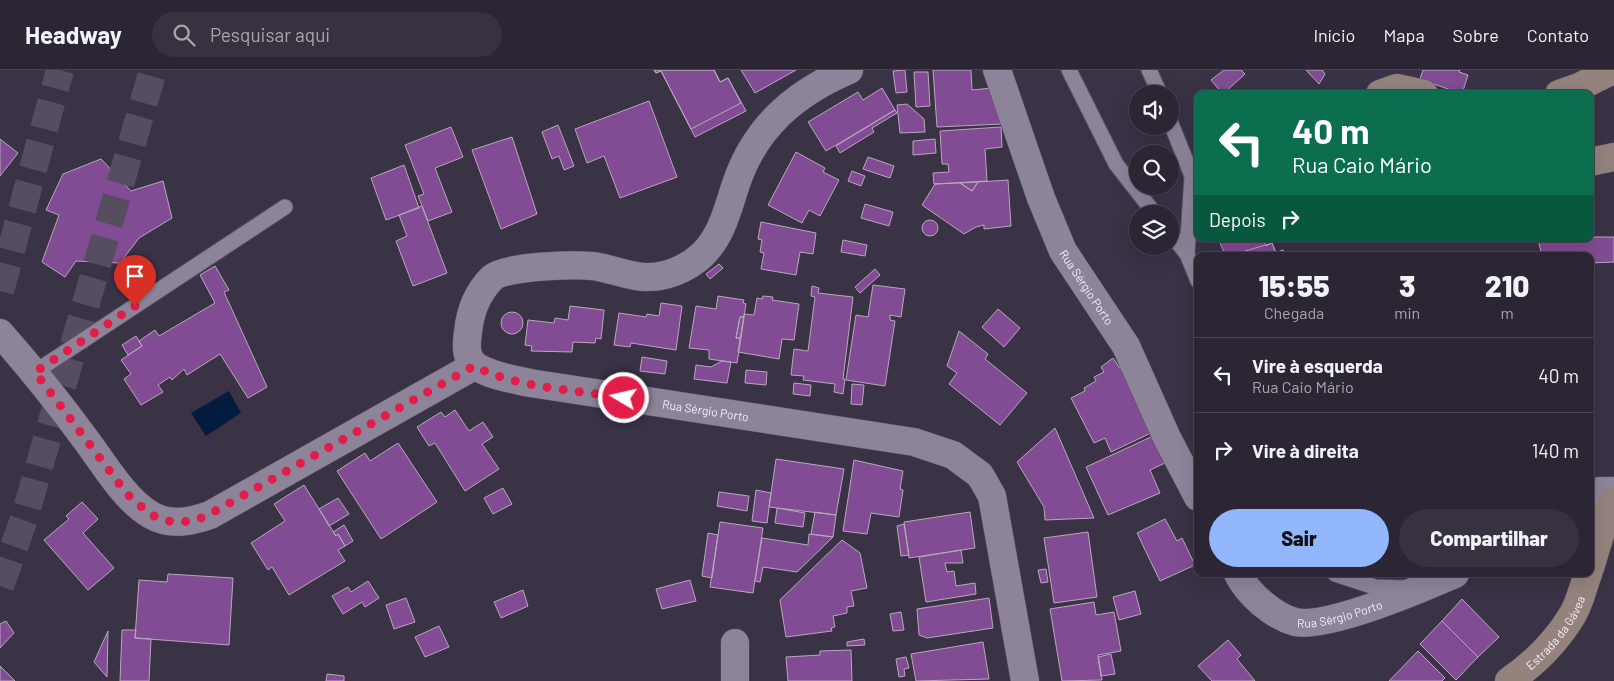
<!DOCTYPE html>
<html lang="pt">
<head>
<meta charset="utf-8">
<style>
  body { margin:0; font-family:Barlow,sans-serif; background:#383240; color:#f1f3f6; height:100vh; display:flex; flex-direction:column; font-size:19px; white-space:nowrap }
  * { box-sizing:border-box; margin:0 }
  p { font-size:16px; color:#a6a5ac }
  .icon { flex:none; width:28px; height:28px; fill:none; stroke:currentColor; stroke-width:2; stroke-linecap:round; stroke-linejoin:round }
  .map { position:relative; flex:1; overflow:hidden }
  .sheet { position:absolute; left:1194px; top:182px; width:400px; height:325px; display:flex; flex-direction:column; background:#2c2634; border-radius:10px; box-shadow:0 5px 20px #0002,0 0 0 1px #48434f }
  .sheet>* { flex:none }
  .banner { position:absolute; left:1194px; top:20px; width:400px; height:152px; border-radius:10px; box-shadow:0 5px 20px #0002,0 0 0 1px #48434f; background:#0b6e4f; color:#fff; overflow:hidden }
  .tools { position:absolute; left:1129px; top:15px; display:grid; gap:10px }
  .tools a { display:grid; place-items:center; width:50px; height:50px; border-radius:50%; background:#2c2634; box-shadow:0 5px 20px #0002,0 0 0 1px #48434f; font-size:25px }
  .pin { position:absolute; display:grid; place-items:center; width:42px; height:42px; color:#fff; margin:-51px -21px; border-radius:50% 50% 50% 0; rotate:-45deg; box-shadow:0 0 5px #0007 }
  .pin .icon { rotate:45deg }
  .me { position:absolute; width:55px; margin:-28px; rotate:279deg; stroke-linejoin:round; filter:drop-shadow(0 0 4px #0008) }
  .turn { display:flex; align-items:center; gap:18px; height:105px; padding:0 15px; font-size:22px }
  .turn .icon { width:65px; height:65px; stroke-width:2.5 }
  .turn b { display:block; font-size:35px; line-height:42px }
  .then { display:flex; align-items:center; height:48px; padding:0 15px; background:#0003; gap:10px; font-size:19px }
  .eta { display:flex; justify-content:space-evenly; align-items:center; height:85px; text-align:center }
  .eta b { font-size:30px; font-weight:800; line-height:35px }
  .cta { display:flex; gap:10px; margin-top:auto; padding:10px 15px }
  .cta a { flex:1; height:58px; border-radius:30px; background:#92b7fd; color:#111; font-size:20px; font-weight:800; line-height:58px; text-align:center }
  .cta a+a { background:#383240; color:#f1f3f6 }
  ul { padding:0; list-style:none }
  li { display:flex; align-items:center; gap:15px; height:75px; padding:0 15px; border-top:1px solid #48434f }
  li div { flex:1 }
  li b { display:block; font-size:19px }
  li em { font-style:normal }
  header { display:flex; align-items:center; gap:30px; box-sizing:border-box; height:70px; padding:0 25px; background:#2c2634; border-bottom:1px solid #48434f }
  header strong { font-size:24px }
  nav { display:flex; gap:28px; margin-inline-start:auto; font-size:18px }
  .search { width:350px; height:45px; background:#383240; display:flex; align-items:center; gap:12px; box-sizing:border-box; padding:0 18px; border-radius:28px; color:#a6a5ac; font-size:19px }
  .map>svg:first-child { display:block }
  .water { fill:#021b3e }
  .building { fill:#814c93; stroke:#b8a8bd }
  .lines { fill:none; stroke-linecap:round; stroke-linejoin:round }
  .highway-tunnel { stroke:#564e60; stroke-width:28; stroke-dasharray:28 14; stroke-linecap:butt }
  .lane-casing { stroke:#575161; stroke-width:17 }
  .street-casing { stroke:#575161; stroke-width:29 }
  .secondary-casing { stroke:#575161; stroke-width:29 }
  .lane { stroke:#8d849a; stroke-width:15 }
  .street { stroke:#8d849a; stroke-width:28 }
  .secondary { stroke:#94837d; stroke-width:28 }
  .route { stroke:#e11d48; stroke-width:9; stroke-dasharray:0 16.2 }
  .labels { text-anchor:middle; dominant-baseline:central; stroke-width:5; stroke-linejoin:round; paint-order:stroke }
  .street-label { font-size:12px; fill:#f2edf9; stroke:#201c25 }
</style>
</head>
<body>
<header>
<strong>Headway</strong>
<div class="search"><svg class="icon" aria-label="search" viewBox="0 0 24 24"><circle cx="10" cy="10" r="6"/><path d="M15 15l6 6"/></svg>Pesquisar aqui</div>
<nav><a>Início</a><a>Mapa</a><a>Sobre</a><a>Contato</a></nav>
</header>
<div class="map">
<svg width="1614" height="611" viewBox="0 0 1614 611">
  <rect width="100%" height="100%" fill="#3a3245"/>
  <path class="water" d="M 229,321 L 241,343 L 206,366 L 191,343 Z"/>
  <path class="building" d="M 654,0 L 714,0 L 720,12 L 728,8 L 741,33 L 691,59 L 661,1 L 656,3 Z
    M 654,0 L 714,0 L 720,12 L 728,8 L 746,41 L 695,67 L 661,1 L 656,3 Z
    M 741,0 L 796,0 L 755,23 Z
    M 905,0 L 907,22 L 896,23 L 893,1 Z
    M 933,0 L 971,0 L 972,20 L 1002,17 L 1002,54 L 937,57 Z
    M 1224,0 L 1241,0 L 1245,4 L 1223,24 L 1211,10 Z
    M 1306,0 L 1322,0 L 1325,4 L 1319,14 Z
    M 1423,0 L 1460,0 L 1459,2 L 1468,5 L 1462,24 L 1420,9 Z
    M 914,2 L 928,2 L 930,36 L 916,37 Z
    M 882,18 L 895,40 L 826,81 L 808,52 L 858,22 L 863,30 Z
    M 649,31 L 677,107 L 620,128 L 604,86 L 587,93 L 575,59 Z
    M 907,34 L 924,49 L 925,62 L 900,63 L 897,35 Z
    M 895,40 L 897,43 L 872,58 L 874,62 L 840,83 L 836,76 Z
    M 558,55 L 574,96 L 564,100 L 559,86 L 552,89 L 542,62 Z
    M 451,57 L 463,87 L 435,98 L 452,142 L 428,151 L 418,126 L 424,124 L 405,75 Z
    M 1001,57 L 1002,77 L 985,79 L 987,111 L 934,114 L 933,103 L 949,102 L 948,94 L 942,94 L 940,61 Z
    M 512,67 L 537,144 L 501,159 L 472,80 Z
    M 0,69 L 18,83 L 0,106 Z
    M 935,69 L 936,83 L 913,85 L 913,71 Z
    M 796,82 L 825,98 L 823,102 L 839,110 L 820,146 L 809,140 L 802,153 L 768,135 Z
    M 868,87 L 894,96 L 890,108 L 863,99 Z
    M 101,89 L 131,121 L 163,111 L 172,148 L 139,168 L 120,193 L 76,191 L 65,207 L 42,192 L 59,145 L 46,140 L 63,104 Z
    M 404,95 L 419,138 L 386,150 L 371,108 Z
    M 852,101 L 865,106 L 861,116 L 848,111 Z
    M 1008,110 L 1011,156 L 984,159 L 984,155 L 976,157 L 964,164 L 922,135 L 935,114 L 960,113 L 972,121 L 978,112 Z
    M 978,112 L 972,121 L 960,113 Z
    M 865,134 L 893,142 L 889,156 L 861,148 Z
    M 422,136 L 447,203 L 413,216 L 396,171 L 407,166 L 399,145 Z
    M922 158a8 8 0 1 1 16 0a8 8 0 1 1-16 0Z
    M 761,152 L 816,163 L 813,184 L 800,182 L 796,205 L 761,199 L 764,183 L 760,182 L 762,170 L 758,169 Z
    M 1590,167 L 1614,167 L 1614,192 L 1590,193 L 1590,186 L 1542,186 L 1538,169 L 1590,169 Z
    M 1218,169 L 1263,169 L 1266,176 L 1272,173 L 1276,183 L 1283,180 L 1285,186 L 1226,186 Z
    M 843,170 L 867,175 L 865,186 L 841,182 Z
    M 1272,173 L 1276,183 L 1283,180 L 1285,186 L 1240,186 L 1239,183 Z
    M 719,194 L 723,198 L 710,209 L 706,204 Z
    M 215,196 L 229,220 L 224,222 L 267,317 L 248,328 L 220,284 L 187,305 L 184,299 L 172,310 L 170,307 L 158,315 L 163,322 L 141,335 L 124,309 L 131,304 L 121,290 L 142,276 L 139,271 L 155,260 L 159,266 L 215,233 L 200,205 Z
    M 875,199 L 880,205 L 860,223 L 855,217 Z
    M 873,215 L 905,219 L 901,247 L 890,245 L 890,250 L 895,251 L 885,316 L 846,310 L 856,245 L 868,247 Z
    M 812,216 L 819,218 L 818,223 L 853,227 L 843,309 L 845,309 L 843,324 L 834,322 L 835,314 L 803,310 L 804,306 L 791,305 L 794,279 L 808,281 L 815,227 L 811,226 Z
    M 718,226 L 744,230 L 743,233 L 746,234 L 744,247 L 740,247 L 736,268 L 741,268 L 737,293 L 709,289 L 709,280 L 689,278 L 696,236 L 716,239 Z
    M 763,226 L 773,227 L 772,230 L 799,234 L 794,270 L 782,269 L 779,289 L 738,282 L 744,244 L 754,245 L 757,228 L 762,229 Z
    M 661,233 L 682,236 L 676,280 L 631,273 L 630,277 L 614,275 L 619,243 L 646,247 L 647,244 L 659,246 Z
    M 570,236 L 604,240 L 601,269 L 596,268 L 595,273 L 573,272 L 572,282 L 531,281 L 532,276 L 525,275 L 528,250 L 554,253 L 555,248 L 568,250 Z
    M 998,239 L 1020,258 L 1004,277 L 982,257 Z
    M501 253a11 11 0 1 1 22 0a11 11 0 1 1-22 0Z
    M 740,247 L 744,247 L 741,268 L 736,268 Z
    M 959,261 L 988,284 L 985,289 L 1027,323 L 1000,355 L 949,314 L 957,303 L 947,296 Z
    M 136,266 L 142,276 L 128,285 L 122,275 Z
    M 642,287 L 667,291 L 665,304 L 640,301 Z
    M 1113,288 L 1126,307 L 1151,363 L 1111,382 L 1105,368 L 1094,373 L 1071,328 L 1085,321 L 1084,318 L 1096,311 L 1094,307 L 1104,302 L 1101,297 Z
    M 722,291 L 731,292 L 727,313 L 694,309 L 696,295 L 711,297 Z
    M 746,300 L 767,302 L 766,315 L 745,313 Z
    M 794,313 L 811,315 L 810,326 L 793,324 Z
    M 852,314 L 864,315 L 862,335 L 851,334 Z
    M 455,340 L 469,361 L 483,352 L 493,367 L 482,374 L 499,399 L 465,421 L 435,373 L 429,376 L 417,357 L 441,342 L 445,347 Z
    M 1055,358 L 1094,448 L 1045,450 L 1044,437 L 1017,392 Z
    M 1153,366 L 1165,393 L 1150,400 L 1160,423 L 1108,445 L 1086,397 Z
    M 398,373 L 437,432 L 381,469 L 337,401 L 365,383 L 370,391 Z
    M 776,389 L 844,399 L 836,445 L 769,437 Z
    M 854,390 L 903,401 L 900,419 L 903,420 L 899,447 L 871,443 L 867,464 L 843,461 Z
    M 304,415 L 336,466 L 338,464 L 345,476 L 338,480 L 345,491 L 289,525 L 272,497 L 268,500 L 251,473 L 285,451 L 274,434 Z
    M 503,418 L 512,434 L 493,444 L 484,428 Z
    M 756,420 L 771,423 L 767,453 L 752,451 Z
    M 719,422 L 749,426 L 747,441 L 717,436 Z
    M 338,428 L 349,444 L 329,456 L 319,439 Z
    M 82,432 L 98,449 L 83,463 L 114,498 L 88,520 L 44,470 L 69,449 L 66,446 Z
    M 777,438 L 805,443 L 803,457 L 775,453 Z
    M 815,442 L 836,445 L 833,467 L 811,464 Z
    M 970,442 L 975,478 L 909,488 L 904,452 Z
    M 1165,449 L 1177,471 L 1182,468 L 1195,495 L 1160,511 L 1137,463 Z
    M 720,452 L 763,458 L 753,523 L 710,517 Z
    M 904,454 L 909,485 L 901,486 L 897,456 Z
    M 344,455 L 353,471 L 345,476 L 338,464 L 336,466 L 333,462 Z
    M 1088,462 L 1097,527 L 1054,533 L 1044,468 Z
    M 708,463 L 718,465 L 712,508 L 702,506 Z
    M 809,464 L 833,467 L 797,502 L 763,497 L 760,512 L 755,511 L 762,468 L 808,475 Z
    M 842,470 L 860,483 L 867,518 L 851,521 L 854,536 L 847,537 L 847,543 L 833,546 L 835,557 L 831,558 L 832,561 L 786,567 L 780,530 Z
    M 961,480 L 963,493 L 945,493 L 947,502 L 954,501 L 956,516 L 975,513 L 976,524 L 926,532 L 919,487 Z
    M 1046,499 L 1048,512 L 1041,513 L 1038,500 Z
    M 168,504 L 233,508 L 229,575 L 135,568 L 139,510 L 167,512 Z
    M 690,510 L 696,531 L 662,539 L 656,519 Z
    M 368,511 L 379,528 L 365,537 L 362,532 L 343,544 L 332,526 L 348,517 L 351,522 Z
    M 523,520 L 528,536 L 501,548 L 494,532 Z
    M 1135,521 L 1141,544 L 1119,550 L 1113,527 Z
    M 406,528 L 415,552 L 394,559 L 386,535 Z
    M 989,528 L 993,558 L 927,568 L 919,565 L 917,539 Z
    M 1462,529 L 1499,567 L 1478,587 L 1442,551 Z
    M 1094,532 L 1096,545 L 1114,542 L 1121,581 L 1098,585 L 1102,610 L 1062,611 L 1050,539 Z
    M 901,542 L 904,560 L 893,561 L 890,544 Z
    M 6,551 L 14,563 L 0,578 L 0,554 Z
    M 1442,551 L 1478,587 L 1456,610 L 1420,574 Z
    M 439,556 L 449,577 L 425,587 L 415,567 Z
    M 122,560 L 136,560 L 135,568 L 151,569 L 149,611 L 120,611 Z
    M 108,561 L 107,607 L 94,592 Z
    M 864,569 L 865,575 L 847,576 L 847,572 Z
    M 1228,570 L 1241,585 L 1237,589 L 1255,611 L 1212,611 L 1198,596 Z
    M 983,572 L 989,609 L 916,611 L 911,584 Z
    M 851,580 L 852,611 L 788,611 L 786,587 L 820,585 L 820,581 Z
    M 1418,581 L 1445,608 L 1442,611 L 1389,611 Z
    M 1111,584 L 1115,604 L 1101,606 L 1098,587 Z
    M 906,587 L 909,598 L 904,599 L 905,606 L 899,607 L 896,589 Z
    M 0,596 L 15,611 L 0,611 Z
    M 327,604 L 344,606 L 344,611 L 326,611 Z"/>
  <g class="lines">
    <path class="highway-tunnel" d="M 0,221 L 60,0
      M 0,516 L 24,449 L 153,0"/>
    <defs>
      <path id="lane" d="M 1069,0 L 1116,94 L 1155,144
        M 1149,0 L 1160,24
        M 1170,51 L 1192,106 L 1187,184
        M 1170,163 L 1187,184 L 1198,211
        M 35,302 L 285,137
        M 1335,504 L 1375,517 L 1405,518"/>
      <g id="street">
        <path id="s1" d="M 849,0 C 795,23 755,57 736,114 C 728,138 722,166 702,185 C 687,199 665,208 644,207 C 627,206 610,198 592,196 C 573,194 505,196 492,208 C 478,222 470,242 468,262 C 466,276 465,291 479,298 C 495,307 513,309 530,313 L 914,372 L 953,385 L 980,405 L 992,426 L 1025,611"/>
        <path id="s2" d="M 997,0 L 1041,128 L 1063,181 L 1126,276 L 1167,368 L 1198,427"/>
        <path d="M 0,263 C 31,298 59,333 86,370 C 105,395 124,429 151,445 C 170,456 190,452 210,445 L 474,296"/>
        <path d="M 1590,425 L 1600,421 L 1614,421"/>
        <path id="s3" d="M 1238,504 C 1248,524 1273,546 1295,552 C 1327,559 1423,518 1455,504"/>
        <path d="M 735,573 L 735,611"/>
      </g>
      <g id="secondary">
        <path d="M 1380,24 L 1397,18 L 1424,24"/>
        <path d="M 1559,24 L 1579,17 L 1613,0"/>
        <path d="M 1590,92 L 1614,87"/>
        <path d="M 1590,498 L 1607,442 L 1614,430"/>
        <path id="s4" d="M 1509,611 C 1535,593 1557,571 1573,544 C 1580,532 1583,517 1588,504"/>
      </g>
    </defs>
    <use href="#lane" class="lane-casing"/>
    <use href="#street" class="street-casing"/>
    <use href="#secondary" class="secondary-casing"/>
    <use href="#lane" class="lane"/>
    <use href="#street" class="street"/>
    <use href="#secondary" class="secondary"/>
  </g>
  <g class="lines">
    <path class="route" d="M 135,236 L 35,302 L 127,424 L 151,445 L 172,452 L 194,451 L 210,444 L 474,296 C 516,318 577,320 624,328"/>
  </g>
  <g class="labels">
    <g class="street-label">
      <text stroke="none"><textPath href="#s2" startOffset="236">Rua Sérgio Porto</textPath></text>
      <text stroke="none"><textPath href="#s1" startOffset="796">Rua Sérgio Porto</textPath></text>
      <text stroke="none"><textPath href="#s3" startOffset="122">Rua Sérgio Porto</textPath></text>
      <text stroke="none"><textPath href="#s4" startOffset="68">Estrada da Gávea</textPath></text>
    </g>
  </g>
</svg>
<div class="tools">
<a><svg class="icon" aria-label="sound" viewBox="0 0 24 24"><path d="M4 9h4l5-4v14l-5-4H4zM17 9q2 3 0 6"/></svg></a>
<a><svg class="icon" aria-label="search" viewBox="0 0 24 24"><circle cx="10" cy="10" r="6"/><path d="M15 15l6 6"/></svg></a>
<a><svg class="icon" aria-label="layers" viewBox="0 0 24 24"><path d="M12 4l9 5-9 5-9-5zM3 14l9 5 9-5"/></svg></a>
</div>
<div class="pin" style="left:135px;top:236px;background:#d93025"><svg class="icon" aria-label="arrive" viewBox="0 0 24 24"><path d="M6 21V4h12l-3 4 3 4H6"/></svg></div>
<svg class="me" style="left:624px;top:328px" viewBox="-20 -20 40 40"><circle r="17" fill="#e11d48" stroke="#fff" stroke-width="3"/><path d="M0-11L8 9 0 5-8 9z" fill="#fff"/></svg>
<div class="banner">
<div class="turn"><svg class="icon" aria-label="left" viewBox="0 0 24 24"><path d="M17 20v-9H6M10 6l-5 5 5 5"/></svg><div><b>40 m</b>Rua Caio Mário</div></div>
<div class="then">Depois<svg class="icon" aria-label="right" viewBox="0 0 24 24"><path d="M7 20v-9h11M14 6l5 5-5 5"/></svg></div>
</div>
<section class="sheet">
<div class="eta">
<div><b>15:55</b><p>Chegada</p></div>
<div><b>3</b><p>min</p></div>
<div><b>210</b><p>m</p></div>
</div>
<ul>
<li><svg class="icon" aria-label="left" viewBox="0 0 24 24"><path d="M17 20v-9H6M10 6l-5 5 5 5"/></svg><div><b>Vire à esquerda</b><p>Rua Caio Mário</p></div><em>40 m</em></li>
<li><svg class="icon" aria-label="right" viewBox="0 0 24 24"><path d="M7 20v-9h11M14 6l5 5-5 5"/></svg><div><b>Vire à direita</b></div><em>140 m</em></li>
</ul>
<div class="cta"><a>Sair</a><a>Compartilhar</a></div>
</section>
</div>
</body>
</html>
